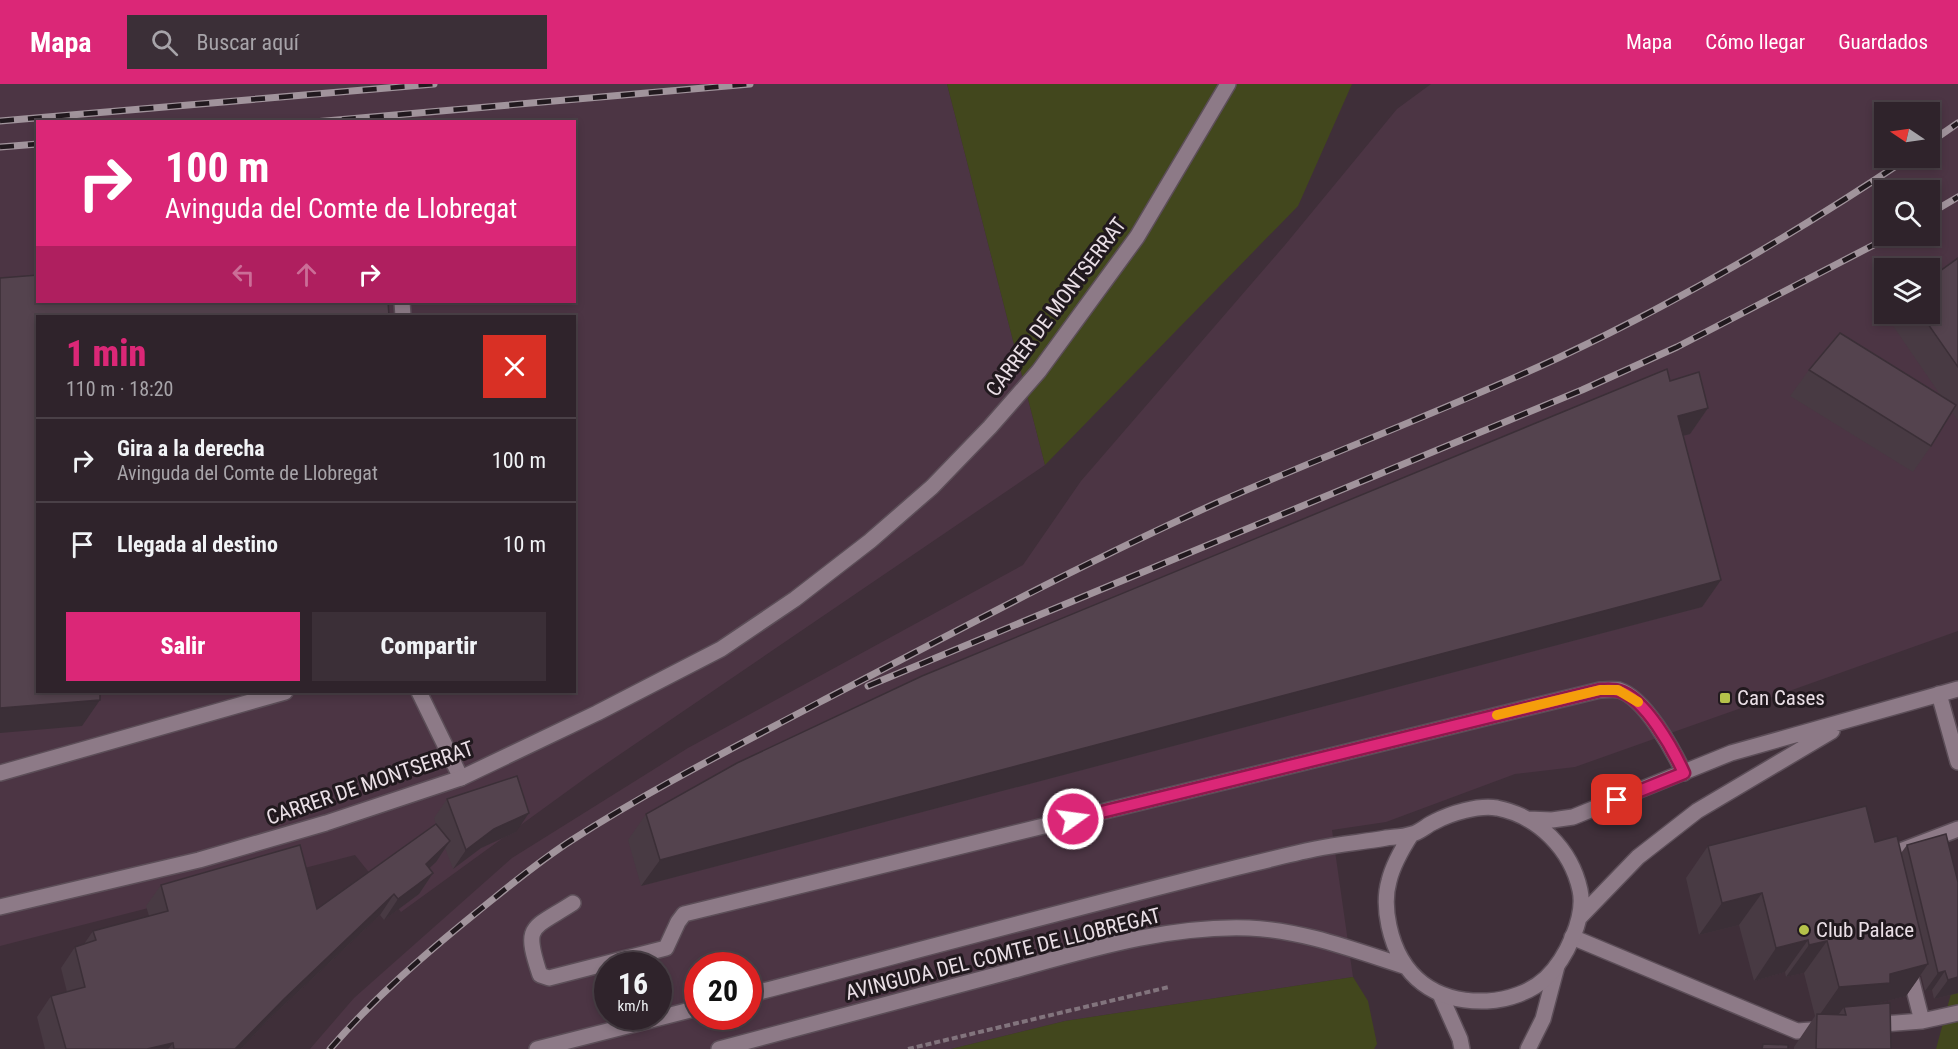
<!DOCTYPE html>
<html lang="es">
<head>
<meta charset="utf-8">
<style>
  body { margin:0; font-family:"Roboto Condensed",sans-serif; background:#3b2f37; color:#f1f3f6; height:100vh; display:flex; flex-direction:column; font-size:22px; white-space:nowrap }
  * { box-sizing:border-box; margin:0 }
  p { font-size:20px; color:#a7a4a9 }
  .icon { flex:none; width:33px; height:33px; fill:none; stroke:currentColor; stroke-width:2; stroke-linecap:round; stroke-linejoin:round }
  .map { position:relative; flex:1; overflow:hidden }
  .details { position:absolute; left:36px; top:231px; width:540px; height:378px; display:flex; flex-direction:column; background:#2f232b; border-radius:0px; box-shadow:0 3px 9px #0003,0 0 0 2px #4a4047 }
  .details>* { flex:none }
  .guide { position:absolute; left:36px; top:36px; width:540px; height:183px; border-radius:0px; box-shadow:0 3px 9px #0003,0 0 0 2px #4a4047; background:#db2777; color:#fff; overflow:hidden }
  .needle { width:39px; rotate:283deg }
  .controls { position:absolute; left:1874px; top:18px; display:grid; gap:12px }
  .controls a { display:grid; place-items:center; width:66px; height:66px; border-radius:0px; background:#2f232b; box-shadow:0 3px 9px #0003,0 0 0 2px #4a4047; font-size:30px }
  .speed { position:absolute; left:594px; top:868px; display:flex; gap:12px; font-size:30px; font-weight:700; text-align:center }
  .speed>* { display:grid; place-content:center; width:78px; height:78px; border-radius:50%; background:#2f232b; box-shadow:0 3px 9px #0003,0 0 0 2px #4a4047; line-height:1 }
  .speed small { font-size:15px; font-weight:400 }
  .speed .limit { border:9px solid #d22; background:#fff; color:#111 }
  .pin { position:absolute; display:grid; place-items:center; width:51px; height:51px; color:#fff; margin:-26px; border-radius:12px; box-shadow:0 3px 9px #0006 }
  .me { position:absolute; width:66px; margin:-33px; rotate:76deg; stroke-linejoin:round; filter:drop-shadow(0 0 4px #0008) }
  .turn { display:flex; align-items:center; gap:21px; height:126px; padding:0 30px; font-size:27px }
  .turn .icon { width:78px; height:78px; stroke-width:2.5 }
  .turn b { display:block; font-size:42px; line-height:51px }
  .lanes { display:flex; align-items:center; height:57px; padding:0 30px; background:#0003; justify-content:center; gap:30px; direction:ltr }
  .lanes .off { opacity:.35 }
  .round { display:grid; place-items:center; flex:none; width:63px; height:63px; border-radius:0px; background:#3b2f37 }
  .head { display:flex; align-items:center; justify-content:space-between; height:102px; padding:0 30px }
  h1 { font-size:36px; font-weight:800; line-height:45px; color:#db2777 }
  .primary-button { display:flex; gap:12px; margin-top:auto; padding:12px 30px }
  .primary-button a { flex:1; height:69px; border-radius:0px; background:#db2777; color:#fff; font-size:24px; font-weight:800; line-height:69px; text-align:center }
  .primary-button a+a { background:#3b2f37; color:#f1f3f6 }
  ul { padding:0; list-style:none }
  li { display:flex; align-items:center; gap:18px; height:84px; padding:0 30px; border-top:2px solid #4a4047 }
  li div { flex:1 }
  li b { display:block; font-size:22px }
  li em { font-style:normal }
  header { display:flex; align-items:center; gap:36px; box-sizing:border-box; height:84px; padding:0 30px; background:#db2777; color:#fff }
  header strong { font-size:28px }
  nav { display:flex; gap:33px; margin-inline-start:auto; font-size:21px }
  .search { width:420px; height:54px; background:#3b2f37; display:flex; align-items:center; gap:15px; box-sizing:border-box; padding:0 21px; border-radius:0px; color:#a7a4a9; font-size:22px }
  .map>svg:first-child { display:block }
  .built { fill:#4c3544; fill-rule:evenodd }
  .green { fill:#42471d }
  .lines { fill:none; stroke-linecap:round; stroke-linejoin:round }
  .lane-casing { stroke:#5c4e58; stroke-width:18 }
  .street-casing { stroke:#5c4e58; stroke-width:18 }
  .secondary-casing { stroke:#5c4e58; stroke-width:18 }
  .path { stroke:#82747d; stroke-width:4; stroke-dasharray:6 3; stroke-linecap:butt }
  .lane { stroke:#8d7a87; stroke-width:15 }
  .street { stroke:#8d7a87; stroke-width:15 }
  .secondary { stroke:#8d7a87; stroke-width:15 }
  .rail-casing { stroke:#a1949c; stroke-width:7 }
  .rail { stroke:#21191e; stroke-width:4.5; stroke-dasharray:14; stroke-linecap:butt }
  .wall { fill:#483a43 }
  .shaded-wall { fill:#3b2f37 }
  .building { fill:#54434e; stroke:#3b2f37; stroke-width:1.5 }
  .route-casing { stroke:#8e194d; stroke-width:15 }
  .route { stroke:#db2777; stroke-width:10 }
  .slow { stroke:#f59e0b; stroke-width:10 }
  .poi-dot { fill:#b5c24a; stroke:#21191e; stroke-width:2 }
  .labels { text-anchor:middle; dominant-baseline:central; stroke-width:6; stroke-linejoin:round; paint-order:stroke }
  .street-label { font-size:21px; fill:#eadfe6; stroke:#21191e }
  .poi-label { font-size:21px; fill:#eadfe6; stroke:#21191e; text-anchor:start }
</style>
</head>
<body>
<header>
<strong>Mapa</strong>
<div class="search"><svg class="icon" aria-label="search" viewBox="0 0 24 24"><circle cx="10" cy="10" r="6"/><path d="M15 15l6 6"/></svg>Buscar aquí</div>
<nav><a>Mapa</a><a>Cómo llegar</a><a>Guardados</a></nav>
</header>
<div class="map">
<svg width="1958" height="965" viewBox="0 0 1958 965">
  <rect width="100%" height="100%" fill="#3f2f39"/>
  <path class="built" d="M 0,0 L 947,0 L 1045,381 L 591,690 L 401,828 L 355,771 L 0,862 ZM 38,38 L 574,38 L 574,218 L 38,218 ZM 38,232 L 574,232 L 574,608 L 38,608 Z
    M 1431,0 L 1958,0 L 1958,547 L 1575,683 L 1515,690 L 1386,738 L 1332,746 L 1353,893 L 1065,937 L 951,965 L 310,965 L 354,914 L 512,774 L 688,664 L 1023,481 L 1081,397 L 1285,161 L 1397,25 ZM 1884,28 L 1929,28 L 1929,74 L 1884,74 ZM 1884,106 L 1929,106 L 1929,152 L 1884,152 ZM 1884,184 L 1929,184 L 1929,230 L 1884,230 ZM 608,882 L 658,882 L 658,933 L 608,933 ZM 698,882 L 748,882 L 748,933 L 698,933 Z"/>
  <path class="green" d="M 947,0 L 1352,0 L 1298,122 L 1045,381 Z
    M 1958,884 L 1958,965 L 1936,965 Z
    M 1353,893 L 1368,917 L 1377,960 L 1374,965 L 951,965 L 1065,937 Z"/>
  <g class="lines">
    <defs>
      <path id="lane" d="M 402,218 L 403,232
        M 419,608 L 461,694
        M 1939,610 L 1958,678
        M 0,689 L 285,608
        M 1882,774 L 1958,745
        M 573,819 C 531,846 523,840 540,891 L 549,894 L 666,864 L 678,838 L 684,830 L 1600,606 C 1606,606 1613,605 1619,606 C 1645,614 1673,666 1684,689
        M 1572,853 L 1797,947 L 1826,945
        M 1908,882 L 1922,937
        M 1870,941 L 1922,937 L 1958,929"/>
      <path id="street" d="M 0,823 L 199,776 L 326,739 L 461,694 L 597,629 L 721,565 L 795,515 L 870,457 L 932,403 L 990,343 L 1039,287 L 1137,153 L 1228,0
        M 1440,910 L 1460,955 L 1462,965
        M 1528,965 L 1543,935 L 1557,882"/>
      <path id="secondary" d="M 1528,735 L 1552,736 L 1573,733 L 1731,669 L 1958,605
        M 1580,833 L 1638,773 L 1697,727 L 1832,647
        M 748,911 C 908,869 1067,826 1227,786 C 1256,779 1286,771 1315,765 C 1339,760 1363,758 1386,754 C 1394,753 1404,753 1412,750 C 1420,748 1427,741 1434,738 C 1451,729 1478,721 1497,724 C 1538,732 1571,765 1580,806 C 1586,833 1566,875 1546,894 C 1531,908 1508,916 1487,917 C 1435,919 1400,893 1389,842 C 1386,828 1385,811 1389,797 C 1393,780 1402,765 1411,751
        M 537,965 L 698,924
        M 719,965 C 813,940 906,915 1000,890 C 1081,868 1165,841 1249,844 C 1302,846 1354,866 1404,882"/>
    </defs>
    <use href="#lane" class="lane-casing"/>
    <use href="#street" class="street-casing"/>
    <use href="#secondary" class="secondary-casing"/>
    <path class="path" d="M 908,965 L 1169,903"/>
    <use href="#lane" class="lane"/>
    <use href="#street" class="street"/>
    <use href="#secondary" class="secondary"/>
    <defs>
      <path id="rail" d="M 0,37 L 434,0
        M 314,38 L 750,0
        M 1929,59 L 1958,39
        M 0,63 L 38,60
        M 1929,130 L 1958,113
        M 868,602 L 1582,306 L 1677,263 L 1891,152
        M 330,965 C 374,914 425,870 477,828 C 508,803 539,777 572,756 C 651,705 737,662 820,618 C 953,549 1085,478 1221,417 C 1333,368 1448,325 1558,274 C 1680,217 1796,149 1908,74"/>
    </defs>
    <use href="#rail" class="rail-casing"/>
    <use href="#rail" class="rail"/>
  </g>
  <path class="wall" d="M 1958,174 L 1958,337 L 1952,328 L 1931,362 L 1913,388 L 1790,312 L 1809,286 L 1941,312 L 1889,236 L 1893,230 L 1929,230 Z
    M 1670,297 L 1708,324 L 1690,350 L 1683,352 L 1721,496 L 1702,523 L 641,802 L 628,756 L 646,730 Z
    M 447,715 L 516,748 L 481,764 L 453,785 L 445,764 L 436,778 L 429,784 L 433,789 L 419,810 L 384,836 L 380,831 L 269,935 L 241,965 L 45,965 L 37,933 L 51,912 L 67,908 L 61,884 L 75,863 L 84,860 L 93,847 L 149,832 L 146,822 L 161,801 L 317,825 L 436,741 L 434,734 Z
    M 1875,758 L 1901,769 L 1907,761 L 1958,798 L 1958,909 L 1934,915 L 1932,906 L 1925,907 L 1921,891 L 1906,912 L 1876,920 L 1891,965 L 1794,965 L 1794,963 L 1815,932 L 1804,889 L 1786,893 L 1785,888 L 1754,897 L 1739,841 L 1699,851 L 1686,794 L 1708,762 Z"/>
  <path class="shaded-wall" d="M 1708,324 L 1690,350 L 1659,358 L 1678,332 Z
    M 1721,496 L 1702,523 L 641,802 L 660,776 Z
    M 100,616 L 82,642 L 0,649 L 0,624 Z
    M 529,729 L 516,748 L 481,764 L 453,785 L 466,766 L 494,745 Z
    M 450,757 L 436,778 L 411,801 L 426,780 Z
    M 433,789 L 419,810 L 384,836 L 398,815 Z
    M 1762,809 L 1739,841 L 1699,851 L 1722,819 Z
    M 394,810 L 380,831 L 269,935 L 241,965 L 235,965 L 284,915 Z
    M 1808,856 L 1785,888 L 1754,897 L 1776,864 Z
    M 1827,857 L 1804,889 L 1786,893 L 1809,861 Z
    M 1928,880 L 1906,912 L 1876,920 L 1846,931 L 1844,923 L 1836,934 L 1816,936 L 1839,903 Z
    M 1945,887 L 1932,906 L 1925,907 L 1938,889 Z
    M 1958,893 L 1958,909 L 1934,915 L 1948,896 Z
    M 173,959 L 168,965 L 147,965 Z"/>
  <path class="building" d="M 1958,174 L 1958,283 L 1921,230 L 1929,230 L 1929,195 Z
    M 38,191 L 38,218 L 388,218 L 389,232 L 38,232 L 38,608 L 100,608 L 100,616 L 0,624 L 0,194 Z
    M 1840,249 L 1956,321 L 1931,362 L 1809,286 Z
    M 1667,285 L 1670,297 L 1699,288 L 1708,324 L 1678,332 L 1721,496 L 660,776 L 646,730 L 737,679 L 922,592 Z
    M 517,692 L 529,729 L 494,745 L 466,766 L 447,715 Z
    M 1866,722 L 1875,758 L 1897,752 L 1928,880 L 1890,890 L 1890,899 L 1839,903 L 1827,857 L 1809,861 L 1808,856 L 1776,864 L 1762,809 L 1722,819 L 1708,762 Z
    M 436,740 L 450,757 L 426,780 L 433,789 L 398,815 L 394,810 L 284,915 L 235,965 L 174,965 L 173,959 L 147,965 L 66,965 L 51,912 L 85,903 L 75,863 L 96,856 L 93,847 L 168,827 L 161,801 L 300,761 L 317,825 Z
    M 1946,750 L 1958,798 L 1958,893 L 1948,896 L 1945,887 L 1938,889 L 1907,761 Z
    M 1890,919 L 1891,965 L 1816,965 L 1817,930 L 1846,931 L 1844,923 Z
    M 1763,960 L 1788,961 L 1788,965 L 1762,965 Z"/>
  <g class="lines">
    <defs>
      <path id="route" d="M 1073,735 L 1600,606 C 1606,606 1613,605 1619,607 C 1645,614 1673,665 1684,689 L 1617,716"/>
    </defs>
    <use href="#route" class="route-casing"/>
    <use href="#route" class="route"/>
    <path class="slow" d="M 1497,631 L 1600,606 L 1618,606 L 1638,618"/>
  </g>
  <g class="poi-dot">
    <rect x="1719" y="608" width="12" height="12" rx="3"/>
    <circle cx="1804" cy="846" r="6"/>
  </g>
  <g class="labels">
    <g class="street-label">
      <text transform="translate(1056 223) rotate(-53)">CARRER DE MONTSERRAT</text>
      <text transform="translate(370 699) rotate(-19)">CARRER DE MONTSERRAT</text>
      <text transform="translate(1003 870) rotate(-14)">AVINGUDA DEL COMTE DE LLOBREGAT</text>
    </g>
    <g class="poi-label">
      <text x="1737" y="614">Can Cases</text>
      <text x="1816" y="846">Club Palace</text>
    </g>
  </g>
</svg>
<div class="controls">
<a><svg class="needle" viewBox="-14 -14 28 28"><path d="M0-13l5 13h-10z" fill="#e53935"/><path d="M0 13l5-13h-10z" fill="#a7a4a9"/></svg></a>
<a><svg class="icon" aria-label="search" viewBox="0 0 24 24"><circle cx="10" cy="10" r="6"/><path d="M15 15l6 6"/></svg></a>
<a><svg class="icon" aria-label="layers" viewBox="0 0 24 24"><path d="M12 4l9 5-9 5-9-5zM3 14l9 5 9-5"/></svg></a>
</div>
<div class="speed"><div>16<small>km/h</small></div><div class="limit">20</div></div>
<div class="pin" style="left:1617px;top:716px;background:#d93025"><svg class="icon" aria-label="arrive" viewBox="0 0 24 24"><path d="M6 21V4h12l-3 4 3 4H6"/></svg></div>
<svg class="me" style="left:1073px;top:735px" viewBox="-20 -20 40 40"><circle r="17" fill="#db2777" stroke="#fff" stroke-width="3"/><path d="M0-11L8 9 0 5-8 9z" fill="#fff"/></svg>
<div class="guide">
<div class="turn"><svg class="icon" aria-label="right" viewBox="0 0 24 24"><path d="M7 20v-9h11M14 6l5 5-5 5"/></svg><div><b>100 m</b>Avinguda del Comte de Llobregat</div></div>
<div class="lanes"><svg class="icon off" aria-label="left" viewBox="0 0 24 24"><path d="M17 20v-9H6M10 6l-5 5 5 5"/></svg><svg class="icon off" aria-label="ahead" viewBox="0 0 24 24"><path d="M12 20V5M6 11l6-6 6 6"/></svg><svg class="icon" aria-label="right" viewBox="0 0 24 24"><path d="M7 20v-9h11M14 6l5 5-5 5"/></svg></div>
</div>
<section class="details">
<div class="head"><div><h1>1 min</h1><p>110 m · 18:20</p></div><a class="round" style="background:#d93025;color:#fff"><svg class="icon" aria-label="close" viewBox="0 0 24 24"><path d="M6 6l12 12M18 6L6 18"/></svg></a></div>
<ul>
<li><svg class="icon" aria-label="right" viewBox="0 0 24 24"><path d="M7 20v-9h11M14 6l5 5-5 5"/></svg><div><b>Gira a la derecha</b><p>Avinguda del Comte de Llobregat</p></div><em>100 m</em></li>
<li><svg class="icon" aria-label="arrive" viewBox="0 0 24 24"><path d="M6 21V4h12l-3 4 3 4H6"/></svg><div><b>Llegada al destino</b></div><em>10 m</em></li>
</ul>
<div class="primary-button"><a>Salir</a><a>Compartir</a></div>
</section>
</div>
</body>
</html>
